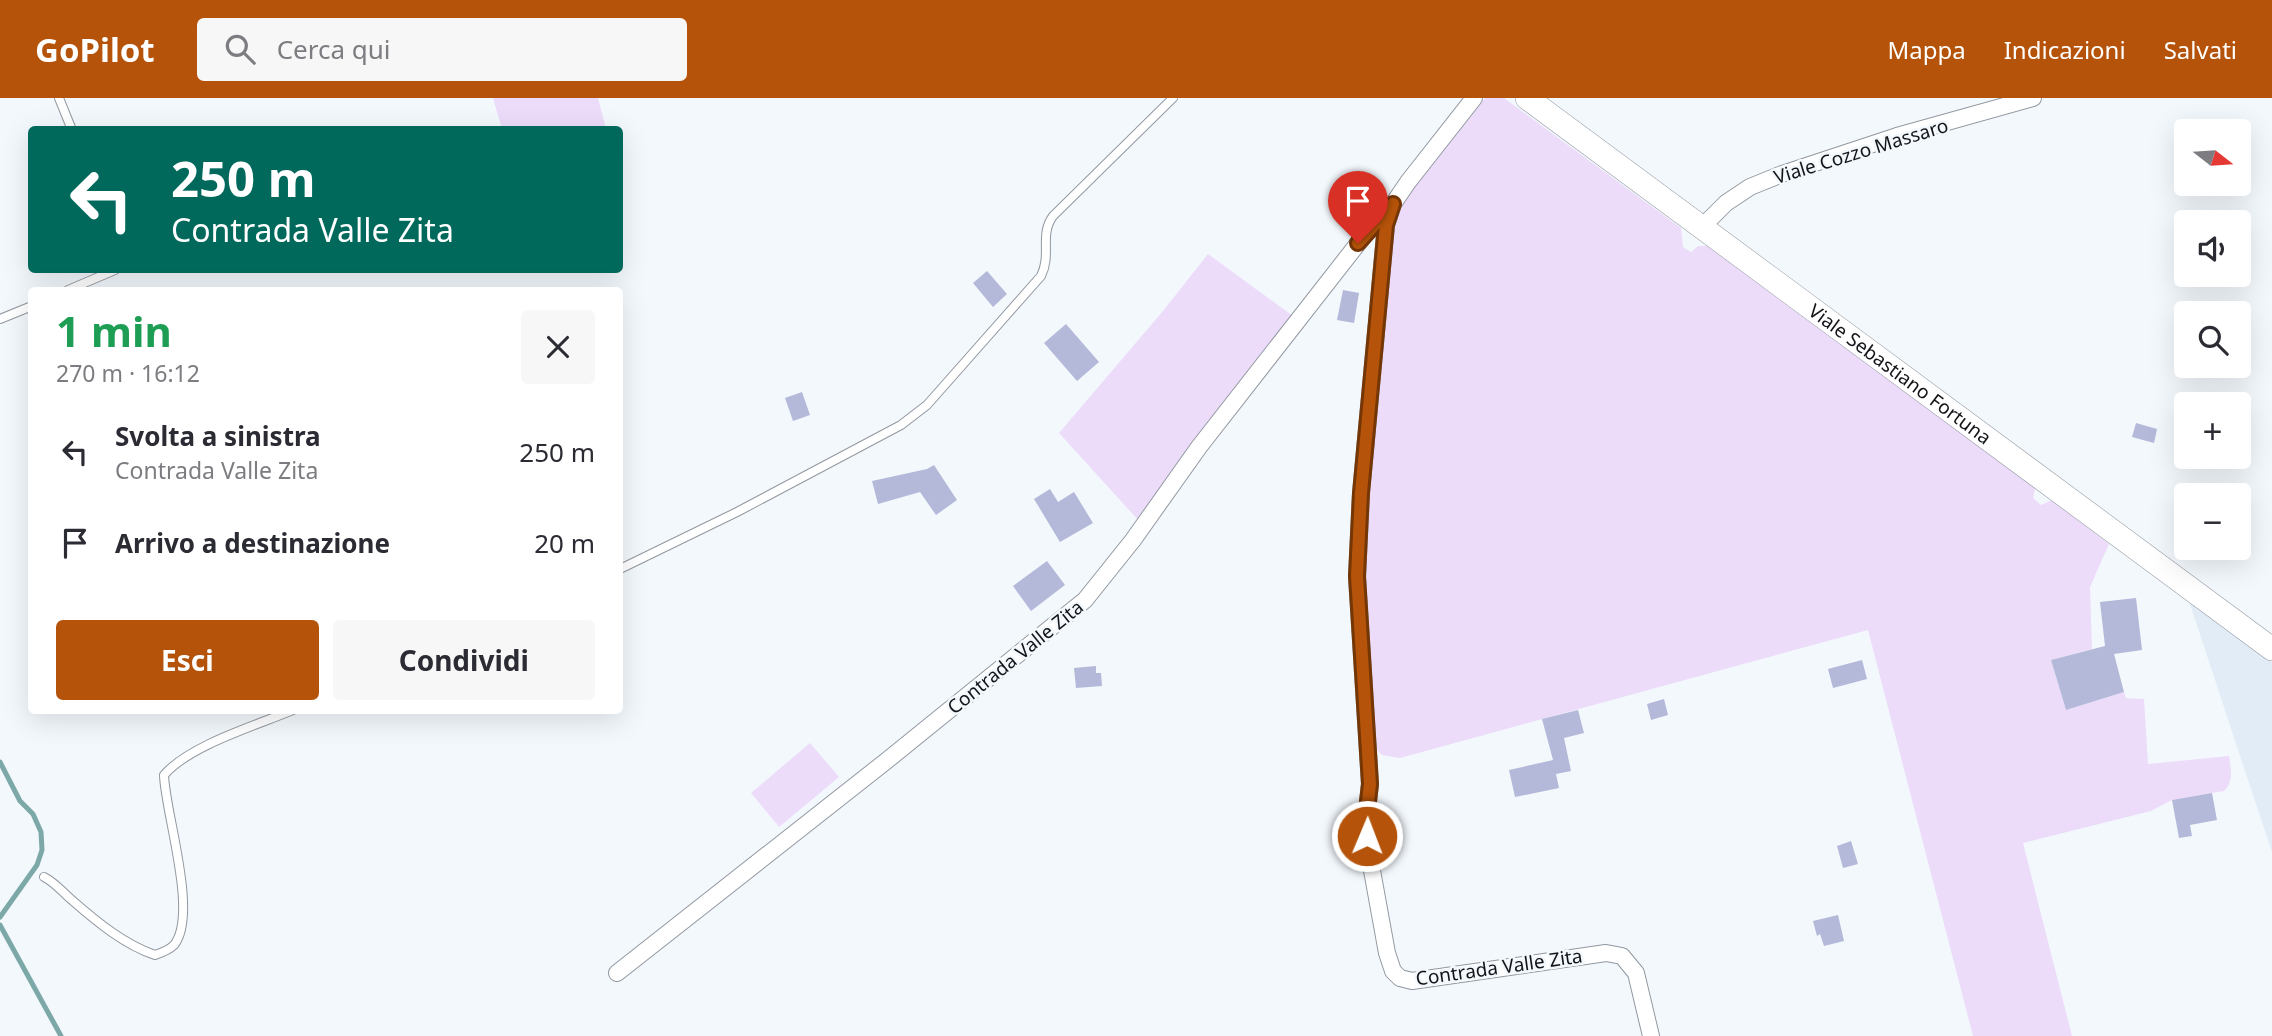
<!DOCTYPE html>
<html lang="it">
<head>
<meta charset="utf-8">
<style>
  body { margin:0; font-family:"Noto Sans",sans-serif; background:#f7f7f7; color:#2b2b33; height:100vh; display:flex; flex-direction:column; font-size:26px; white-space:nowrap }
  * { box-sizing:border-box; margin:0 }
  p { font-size:23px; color:#7c7c81 }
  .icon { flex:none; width:38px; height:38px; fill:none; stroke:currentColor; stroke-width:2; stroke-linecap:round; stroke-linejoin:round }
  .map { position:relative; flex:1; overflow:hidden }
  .panel { position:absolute; left:28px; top:189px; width:595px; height:427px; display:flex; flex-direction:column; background:#fff; border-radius:7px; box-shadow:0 7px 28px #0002 }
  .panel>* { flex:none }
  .banner { position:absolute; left:28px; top:28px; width:595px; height:147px; border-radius:7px; box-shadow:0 7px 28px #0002; background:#00695c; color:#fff; overflow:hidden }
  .needle { width:46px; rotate:107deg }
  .buttons { position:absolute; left:2174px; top:21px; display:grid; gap:14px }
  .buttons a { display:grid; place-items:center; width:77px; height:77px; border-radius:7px; background:#fff; box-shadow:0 7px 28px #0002; font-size:35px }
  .pin { position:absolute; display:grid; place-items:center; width:60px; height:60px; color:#fff; margin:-72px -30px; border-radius:50% 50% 50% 0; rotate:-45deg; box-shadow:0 0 7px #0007 }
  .pin .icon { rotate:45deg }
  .me { position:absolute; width:77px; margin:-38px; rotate:1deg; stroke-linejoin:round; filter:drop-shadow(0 0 5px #0008) }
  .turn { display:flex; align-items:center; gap:24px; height:147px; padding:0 28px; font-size:32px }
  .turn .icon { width:91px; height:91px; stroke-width:2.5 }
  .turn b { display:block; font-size:49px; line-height:60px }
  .round { display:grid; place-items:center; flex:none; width:74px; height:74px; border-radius:7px; background:#f7f7f7 }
  .head { display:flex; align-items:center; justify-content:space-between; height:119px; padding:0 28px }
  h1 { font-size:42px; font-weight:700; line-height:52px; color:#1e9e55 }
  .primary-button { display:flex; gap:14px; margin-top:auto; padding:14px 28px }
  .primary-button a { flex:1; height:80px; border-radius:7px; background:#b45309; color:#fff; font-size:28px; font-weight:700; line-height:80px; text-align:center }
  .primary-button a+a { background:#f7f7f7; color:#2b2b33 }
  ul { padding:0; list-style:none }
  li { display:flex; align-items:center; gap:21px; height:91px; padding:0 28px }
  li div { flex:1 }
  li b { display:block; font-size:26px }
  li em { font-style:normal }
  header { display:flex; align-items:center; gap:42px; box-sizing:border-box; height:98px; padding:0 35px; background:#b45309; color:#fff }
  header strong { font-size:33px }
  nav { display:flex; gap:38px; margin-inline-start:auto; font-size:24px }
  .search { width:490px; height:63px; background:#f7f7f7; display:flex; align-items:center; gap:18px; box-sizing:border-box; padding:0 24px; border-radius:7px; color:#7c7c81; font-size:26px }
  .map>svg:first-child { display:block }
  .built { fill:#e2ecf7 }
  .green { fill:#ecdcfa }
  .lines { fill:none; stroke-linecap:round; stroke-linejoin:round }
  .stream { stroke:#7ca9a8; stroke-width:5 }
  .building { fill:#b4b8d9 }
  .lane-casing { stroke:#9198a0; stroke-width:10 }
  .street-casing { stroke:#9198a0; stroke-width:18 }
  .secondary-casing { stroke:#9198a0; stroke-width:24 }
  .lane { stroke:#fff; stroke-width:8 }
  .street { stroke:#fff; stroke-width:16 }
  .secondary { stroke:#fff; stroke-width:23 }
  .route-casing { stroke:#753606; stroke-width:18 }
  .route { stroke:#b45309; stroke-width:12 }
  .labels { text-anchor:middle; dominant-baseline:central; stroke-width:5; stroke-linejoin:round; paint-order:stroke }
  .street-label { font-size:19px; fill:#121417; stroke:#f3f8fd }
</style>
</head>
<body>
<header>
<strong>GoPilot</strong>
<div class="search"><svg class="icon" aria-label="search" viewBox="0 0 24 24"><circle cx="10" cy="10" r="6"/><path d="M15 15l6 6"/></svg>Cerca qui</div>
<nav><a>Mappa</a><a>Indicazioni</a><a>Salvati</a></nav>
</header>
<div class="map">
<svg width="2272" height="938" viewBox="0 0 2272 938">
  <rect width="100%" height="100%" fill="#f3f8fd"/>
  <path class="built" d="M 2189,503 L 2272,564 L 2272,754 L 2249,685 Z"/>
  <path class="green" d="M 493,0 L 598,0 L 606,31 L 502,31 Z
    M 1485,0 L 1504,0 L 1681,130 L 1683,149 L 1691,154 L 1698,148 L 1707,148 L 2035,390 L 2033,400 L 2041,407 L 2052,402 L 2109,446 L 2090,489 L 2092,551 L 2051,562 L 2066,612 L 2124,594 L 2126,600 L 2144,601 L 2148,666 L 2229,658 C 2231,672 2234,683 2224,693 L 2172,702 L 2151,713 L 2023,745 L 2072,938 L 1973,938 L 1868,532 L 1400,660 L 1382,657 L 1377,652 L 1362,481 L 1391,137 L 1397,109 Z
    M 1208,156 L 1293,218 L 1139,423 L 1059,335 L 1163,213 Z
    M 810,645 L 839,679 L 779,729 L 751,695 Z"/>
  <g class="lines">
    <path class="stream" d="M 0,664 L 20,703 L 33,716 L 41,734 L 42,752 L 37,767 L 0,819
      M 0,827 L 61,938"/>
  </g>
  <path class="building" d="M 987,173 L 1007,196 L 993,209 L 973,185 Z
    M 1343,192 L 1359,195 L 1354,225 L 1337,222 Z
    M 1066,226 L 1099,264 L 1077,283 L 1044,245 Z
    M 802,294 L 810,317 L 793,323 L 785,300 Z
    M 2136,325 L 2157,331 L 2154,345 L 2132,339 Z
    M 934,367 L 957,402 L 936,417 L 920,394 L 878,406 L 872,383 L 927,371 Z
    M 1050,391 L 1058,404 L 1074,394 L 1093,425 L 1060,444 L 1034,401 Z
    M 1047,463 L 1065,487 L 1031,513 L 1013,488 Z
    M 2136,500 L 2142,552 L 2114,556 L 2124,594 L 2066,612 L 2051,562 L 2105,548 L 2100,504 Z
    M 1862,562 L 1867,581 L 1833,590 L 1828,571 Z
    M 1096,568 L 1096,575 L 1101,575 L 1102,588 L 1076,590 L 1074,570 Z
    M 1664,601 L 1668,617 L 1651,622 L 1647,606 Z
    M 1578,612 L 1584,635 L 1564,640 L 1571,673 L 1556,676 L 1559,690 L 1515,699 L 1509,672 L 1553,662 L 1542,621 Z
    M 2212,695 L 2217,722 L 2190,727 L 2192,738 L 2179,740 L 2172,702 Z
    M 1851,743 L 1858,766 L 1843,770 L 1837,748 Z
    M 1838,817 L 1844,843 L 1824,848 L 1820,836 L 1817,838 L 1813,823 Z"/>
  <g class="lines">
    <defs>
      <path id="lane" d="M 59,0 L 72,32
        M 68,192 L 115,172
        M 0,221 L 32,208
        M 620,471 L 737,414 L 901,327 L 927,307 L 1041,178 C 1052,156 1039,137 1053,118 L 1173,0
        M 44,779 C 56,785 63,795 73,803 C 97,824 125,847 155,857 C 161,855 169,852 174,847 C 199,816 165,715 164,677 C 190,647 255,628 293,612"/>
      <path id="street" d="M 1474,0 L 1408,84 L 1393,106 L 1386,127 L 1361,395 L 1357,479 L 1370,686 L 1366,721 L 1369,756 L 1387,855 L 1393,873 L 1400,880 L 1412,883 L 1606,855 L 1622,858 L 1636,875 L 1651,938
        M 1703,128 L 1726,105 L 1750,89 L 1782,76 L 1897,38 L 2033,0
        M 617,875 L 885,664 L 1085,502 L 1133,442 L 1199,349 L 1374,125 L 1391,107"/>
      <g id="secondary">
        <path id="s1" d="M 1527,0 L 2272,551"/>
      </g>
    </defs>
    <use href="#lane" class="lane-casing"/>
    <use href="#street" class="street-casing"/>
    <use href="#secondary" class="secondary-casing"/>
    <use href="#lane" class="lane"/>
    <use href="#street" class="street"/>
    <use href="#secondary" class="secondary"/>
  </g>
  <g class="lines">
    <defs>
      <path id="route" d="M 1358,145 L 1393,106 L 1386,127 L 1361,395 L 1357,478 L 1370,686 L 1366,721 L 1367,738"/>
    </defs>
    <use href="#route" class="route-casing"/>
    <use href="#route" class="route"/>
  </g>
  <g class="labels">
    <g class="street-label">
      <text transform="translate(1861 53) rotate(-17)">Viale Cozzo Massaro</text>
      <text stroke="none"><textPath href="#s1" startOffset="464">Viale Sebastiano Fortuna</textPath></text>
      <text transform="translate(1015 559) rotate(-39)">Contrada Valle Zita</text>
      <text transform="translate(1499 869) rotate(-8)">Contrada Valle Zita</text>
    </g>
  </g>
</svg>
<div class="buttons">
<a><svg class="needle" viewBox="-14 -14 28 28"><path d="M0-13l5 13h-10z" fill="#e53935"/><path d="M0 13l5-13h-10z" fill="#7c7c81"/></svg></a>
<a><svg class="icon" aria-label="sound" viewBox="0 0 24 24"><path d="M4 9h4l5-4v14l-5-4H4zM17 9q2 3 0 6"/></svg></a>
<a><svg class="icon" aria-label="search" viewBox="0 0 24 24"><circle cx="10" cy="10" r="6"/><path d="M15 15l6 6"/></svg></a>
<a>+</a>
<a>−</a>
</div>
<div class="pin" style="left:1358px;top:145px;background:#d93025"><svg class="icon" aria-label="arrive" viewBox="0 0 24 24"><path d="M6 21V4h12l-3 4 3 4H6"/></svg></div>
<svg class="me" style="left:1367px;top:738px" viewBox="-20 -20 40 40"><circle r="17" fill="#b45309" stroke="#fff" stroke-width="3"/><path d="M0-11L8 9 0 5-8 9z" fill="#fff"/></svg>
<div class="banner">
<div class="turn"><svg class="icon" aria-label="left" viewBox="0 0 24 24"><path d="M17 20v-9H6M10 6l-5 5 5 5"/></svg><div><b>250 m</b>Contrada Valle Zita</div></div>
</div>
<section class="panel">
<div class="head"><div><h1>1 min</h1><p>270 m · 16:12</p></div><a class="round"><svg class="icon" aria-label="close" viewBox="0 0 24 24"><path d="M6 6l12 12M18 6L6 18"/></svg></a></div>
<ul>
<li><svg class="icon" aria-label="left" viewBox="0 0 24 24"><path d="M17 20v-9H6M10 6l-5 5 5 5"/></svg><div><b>Svolta a sinistra</b><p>Contrada Valle Zita</p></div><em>250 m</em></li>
<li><svg class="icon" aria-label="arrive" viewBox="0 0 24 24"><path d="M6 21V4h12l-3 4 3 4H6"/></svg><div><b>Arrivo a destinazione</b></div><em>20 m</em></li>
</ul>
<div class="primary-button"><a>Esci</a><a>Condividi</a></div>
</section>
</div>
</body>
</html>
